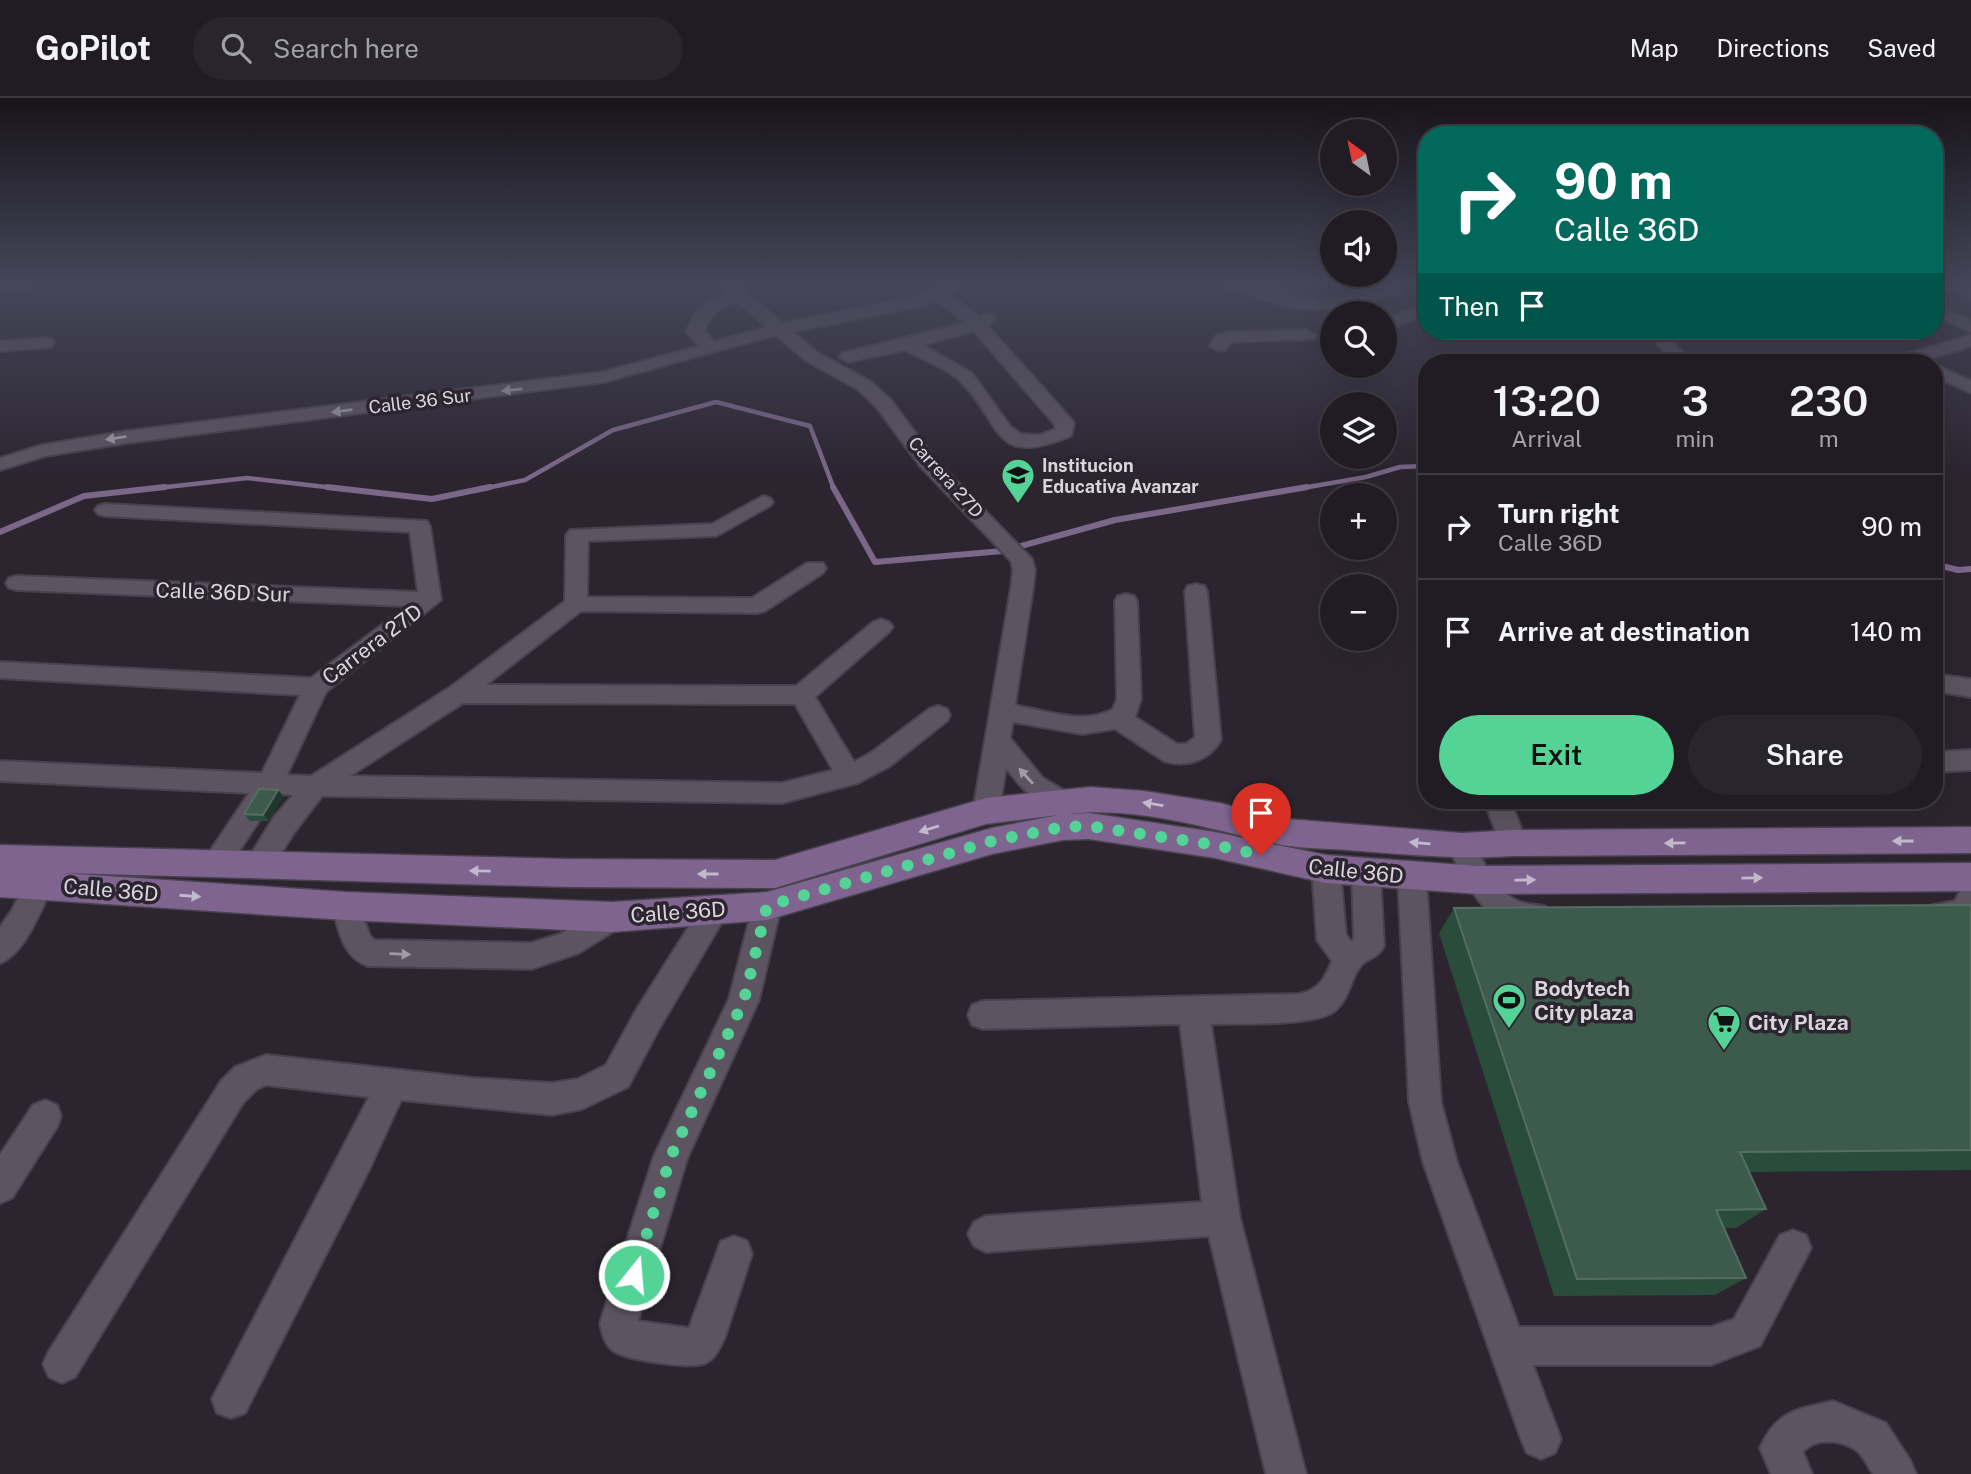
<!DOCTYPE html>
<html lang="en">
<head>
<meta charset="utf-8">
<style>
  body { margin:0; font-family:"Public Sans",sans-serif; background:#29252c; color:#f1f3f6; height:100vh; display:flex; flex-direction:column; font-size:26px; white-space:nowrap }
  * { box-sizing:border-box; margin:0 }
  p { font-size:23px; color:#a2a1a6 }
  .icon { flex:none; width:38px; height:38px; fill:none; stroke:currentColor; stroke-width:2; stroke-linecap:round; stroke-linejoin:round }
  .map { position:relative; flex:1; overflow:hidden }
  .panel { position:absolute; left:1418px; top:256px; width:525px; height:455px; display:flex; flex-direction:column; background:#211c24; border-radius:28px; box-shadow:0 7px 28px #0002,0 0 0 2px #3e3a41 }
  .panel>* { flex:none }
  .guide { position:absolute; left:1418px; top:28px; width:525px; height:214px; border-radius:28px; box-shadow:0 7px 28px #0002,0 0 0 2px #3e3a41; background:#00695c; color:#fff; overflow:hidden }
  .needle { width:46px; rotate:327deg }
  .tools { position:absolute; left:1320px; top:21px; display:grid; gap:14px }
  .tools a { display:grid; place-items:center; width:77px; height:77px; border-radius:50%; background:#211c24; box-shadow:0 7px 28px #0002,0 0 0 2px #3e3a41; font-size:35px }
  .pin { position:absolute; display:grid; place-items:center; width:60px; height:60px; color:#fff; margin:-72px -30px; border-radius:50% 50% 50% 0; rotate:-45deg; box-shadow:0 0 7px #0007 }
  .pin .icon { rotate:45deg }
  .me { position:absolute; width:77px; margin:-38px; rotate:17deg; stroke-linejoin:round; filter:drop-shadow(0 0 5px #0008) }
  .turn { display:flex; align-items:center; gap:24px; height:147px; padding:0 21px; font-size:32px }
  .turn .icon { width:91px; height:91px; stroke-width:2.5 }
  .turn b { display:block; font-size:49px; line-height:60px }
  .then { display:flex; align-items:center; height:66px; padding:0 21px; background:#0003; gap:14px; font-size:26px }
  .eta { display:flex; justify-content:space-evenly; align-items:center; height:119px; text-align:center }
  .eta b { font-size:42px; font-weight:600; line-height:49px }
  .primary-button { display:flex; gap:14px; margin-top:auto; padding:14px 21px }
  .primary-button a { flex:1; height:80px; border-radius:42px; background:#53d396; color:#111; font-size:28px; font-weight:600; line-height:80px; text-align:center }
  .primary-button a+a { background:#29252c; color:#f1f3f6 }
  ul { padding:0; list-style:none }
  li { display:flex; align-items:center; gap:21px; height:105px; padding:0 21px; border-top:2px solid #3e3a41 }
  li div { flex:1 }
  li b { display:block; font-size:26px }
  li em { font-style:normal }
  header { display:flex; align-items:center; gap:42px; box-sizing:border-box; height:98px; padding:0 35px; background:#211c24; border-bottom:2px solid #3e3a41 }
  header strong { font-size:33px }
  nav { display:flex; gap:38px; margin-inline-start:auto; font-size:24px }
  .search { width:490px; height:63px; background:#29252c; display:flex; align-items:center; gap:18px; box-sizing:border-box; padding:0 24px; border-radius:38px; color:#a2a1a6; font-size:26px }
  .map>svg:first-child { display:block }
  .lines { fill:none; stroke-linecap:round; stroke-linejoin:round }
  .stream-far1 { stroke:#7b6788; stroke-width:4.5 }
  .stream { stroke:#7b6788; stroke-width:6 }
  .minor-casing { stroke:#47424b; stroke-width:4 }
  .major-casing { stroke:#47424b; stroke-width:3 }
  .minor { fill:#5c5461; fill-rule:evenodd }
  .major { fill:#7e648f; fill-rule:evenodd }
  .wall { fill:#294c3b }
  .shaded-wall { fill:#22362f }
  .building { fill:#3c5b4d; stroke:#556e63; stroke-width:2 }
  .oneway { fill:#a19ba5 }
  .oneway2 { fill:#c2b9ca }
  .route { stroke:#53d396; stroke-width:12; stroke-dasharray:0 21.6 }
  .labels { text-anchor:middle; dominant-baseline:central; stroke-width:7; stroke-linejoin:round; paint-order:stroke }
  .far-street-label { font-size:18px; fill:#d9d5dd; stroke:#2c2530 }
  .far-poi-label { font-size:18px; font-weight:bold; fill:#d9d5dd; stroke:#2c2530; text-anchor:start }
  .street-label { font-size:21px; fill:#d9d5dd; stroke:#2c2530 }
  .poi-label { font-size:21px; font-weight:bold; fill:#d9d5dd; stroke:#2c2530; text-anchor:start }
</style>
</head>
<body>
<header>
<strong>GoPilot</strong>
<div class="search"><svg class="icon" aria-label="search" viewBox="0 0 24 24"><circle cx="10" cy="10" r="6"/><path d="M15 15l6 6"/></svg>Search here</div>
<nav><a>Map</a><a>Directions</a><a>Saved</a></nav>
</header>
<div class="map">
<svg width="1971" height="1376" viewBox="0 0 1971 1376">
  <rect width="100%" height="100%" fill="#2c2530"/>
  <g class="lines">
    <path class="stream-far1" d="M 149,391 L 247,380 L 343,391
      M 482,391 L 525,382 L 613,332 L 716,304 L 810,328 L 834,391
      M 1297,391 L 1366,379 L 1400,369 L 1426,368"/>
    <path class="stream" d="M 327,389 L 432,401 L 490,389
      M 833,389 L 875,464 L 1003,453 L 1115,422 L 1307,389
      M 0,434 L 84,398 L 165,389
      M 1934,466 L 1958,472 L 1971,471"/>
    <defs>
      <path id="minor" d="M 0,186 L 33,186 L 25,191 L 0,193 Z
        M 718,186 L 735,186 L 783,225 L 912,200 L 945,186 L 964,186 L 950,196 L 979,219 L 987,216 L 993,217 L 995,221 L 988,228 L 1072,322 L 1074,326 L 1071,338 C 990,372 1003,323 958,281 C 943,268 923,262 906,252 L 848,264 L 839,259 L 842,255 L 965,225 L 937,202 L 916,209 L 793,234 L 817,254 L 871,284 L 891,302 L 934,360 L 1032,461 L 1035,472 L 1033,490 L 1015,607 C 1045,613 1086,627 1113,611 L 1117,601 L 1115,503 L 1118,498 L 1126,496 L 1134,498 L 1137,503 L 1141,601 L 1135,619 L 1177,646 L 1186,646 L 1195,639 L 1185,493 L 1188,488 L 1196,486 L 1204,488 L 1207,493 L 1221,642 C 1209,663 1186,670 1164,663 L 1115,631 L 1082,636 L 1013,624 L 1010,640 L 1043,680 L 1070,696 L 1074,703 L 1070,710 C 1044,719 1020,688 1006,670 L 999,713 L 995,720 L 986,723 L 977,720 L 973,713 L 1011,490 L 1013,472 L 1011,463 L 920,368 L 877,310 L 859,292 L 805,262 L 776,237 L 604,284 L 127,345 L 45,358 L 0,372 L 0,360 L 42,347 L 127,333 L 603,274 L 699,248 L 687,234 C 694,210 705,204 727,195 ZM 736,203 L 767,229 L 714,244 L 705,233 C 709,215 719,210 736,203 ZM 974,233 L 1055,327 L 1055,331 L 1039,337 L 1021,336 L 1010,328 L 972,275 L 923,247 Z
        M 1225,186 L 1250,186 L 1264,190 L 1266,186 L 1282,186 L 1280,190 C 1310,221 1371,185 1404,186 L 1398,195 L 1391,197 C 1360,205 1327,215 1295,210 C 1276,207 1247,195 1227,189 Z
        M 1938,186 L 1959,186 L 1971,191 L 1971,202 Z
        M 1426,205 L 1426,216 L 1384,233 L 1384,222 Z
        M 1934,206 L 1971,223 L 1971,234 L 1934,217 Z
        M 1307,232 L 1316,237 L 1313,241 L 1231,244 L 1225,252 L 1219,253 L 1210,248 L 1217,237 L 1230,234 Z
        M 1648,233 L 1665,233 L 1690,264 L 1672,264 Z
        M 1971,237 L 1971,248 L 1929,261 L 1931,264 L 1912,264 L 1907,259 L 1910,255 Z
        M 45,240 L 51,241 L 54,245 L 51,249 L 0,253 L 0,243 Z
        M 1934,266 L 1971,283 L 1971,295 L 1934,278 Z
        M 763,398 L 770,400 L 773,404 L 770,408 L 716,438 L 588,443 L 587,499 L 752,500 L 807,465 L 823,465 L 826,470 L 823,475 L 765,513 L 757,515 L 581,513 L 486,587 L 796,588 L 873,524 L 881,521 L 889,524 L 893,529 L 889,534 L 815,599 L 854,664 L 872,654 L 929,611 L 938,608 L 947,611 L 950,617 L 947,623 L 890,668 L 858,685 L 782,705 L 322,698 L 294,735 L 269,774 L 259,777 L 249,774 L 245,766 L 274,719 L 293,697 L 277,696 L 226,773 L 216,776 L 206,773 L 202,765 L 249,695 L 0,683 L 0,663 L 262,675 L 300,597 L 0,580 L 0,564 L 311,580 L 407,508 L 17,492 L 9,490 L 6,485 L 9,480 L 17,478 L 418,494 L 410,434 L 105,418 L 98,416 L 95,412 L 98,408 L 105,406 L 427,423 L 430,428 L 441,502 L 326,594 L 287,677 L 311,678 L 449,590 L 565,503 L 566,437 L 570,432 L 712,426 ZM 463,605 L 795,606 L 833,672 L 782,685 L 350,678 Z
        M 1934,576 L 1971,581 L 1971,599 L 1934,593 Z
        M 1971,652 L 1971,672 L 1934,674 L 1934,654 Z
        M 1484,702 L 1510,702 L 1527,745 L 1523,753 L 1513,756 L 1503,753 Z
        M 1462,737 L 1472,740 C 1483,762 1494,793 1518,803 C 1527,807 1537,806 1546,809 L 1550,818 L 1546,827 C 1494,845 1465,786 1448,748 L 1452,740 Z
        M 1326,760 L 1336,763 L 1340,771 L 1346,837 L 1351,843 L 1354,842 L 1352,776 L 1356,768 L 1366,765 L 1376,768 L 1380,776 L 1384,848 C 1377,862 1367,859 1360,869 C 1351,880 1350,899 1336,912 C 1318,929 1238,925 1211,926 L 1240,1120 L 1306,1376 L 1266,1376 L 1209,1138 L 986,1154 L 974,1148 L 968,1136 L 974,1124 L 986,1118 L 1202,1104 L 1180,926 L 983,931 L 972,927 L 968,917 L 972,907 L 983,903 L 1299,896 C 1318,892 1325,881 1332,863 L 1317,842 L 1312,771 L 1316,763 Z
        M 1412,767 L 1422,771 L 1426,779 L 1441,1004 L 1457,1064 L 1519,1229 L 1711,1229 L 1734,1221 L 1780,1137 L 1793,1132 L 1806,1137 L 1811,1150 L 1760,1248 L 1711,1267 L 1533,1267 L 1561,1341 L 1555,1355 L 1541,1361 L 1527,1355 L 1521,1341 L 1423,1064 L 1409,1004 L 1398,779 L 1402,771 Z
        M 39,774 L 49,778 L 53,786 C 42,810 25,856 0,865 L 0,829 L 12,812 L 29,778 Z
        M 1971,787 L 1971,822 L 1954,829 L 1929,826 L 1925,817 L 1929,808 L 1955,803 L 1961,791 Z
        M 346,796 L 356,800 L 370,838 L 375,842 L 531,845 L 560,836 L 612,807 L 622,810 L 626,819 L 622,828 L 579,855 L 531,871 L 368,868 C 342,859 339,832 332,808 L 336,800 Z
        M 767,796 L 777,800 L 781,808 L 759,902 L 687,1061 L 638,1223 L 689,1230 L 721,1143 L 734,1138 L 747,1143 L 752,1156 L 725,1239 C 720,1249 716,1260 706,1265 C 692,1272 629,1262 615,1254 C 605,1248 602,1236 600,1225 L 654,1058 L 729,901 L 753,808 L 757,800 Z
        M 715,800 L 725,803 L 729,812 L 660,929 L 628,989 L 582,1011 L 552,1017 L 401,1002 L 369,1072 L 245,1315 L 231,1320 L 217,1315 L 212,1301 L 369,999 L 266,987 L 257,991 L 243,1005 L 75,1279 L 62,1285 L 49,1279 L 43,1266 L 49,1253 L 221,983 L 235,969 L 266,957 L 473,980 L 552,985 L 578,981 L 606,967 L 638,909 L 705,803 Z
        M 45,1002 L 57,1007 L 61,1018 L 57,1029 L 12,1100 L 0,1105 L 0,1057 L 33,1007 Z
        M 1833,1303 L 1886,1325 L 1910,1362 L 1916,1376 L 1873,1376 C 1868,1369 1863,1357 1856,1352 C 1840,1342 1816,1339 1803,1354 L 1812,1376 L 1771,1376 L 1760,1350 C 1776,1313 1797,1311 1833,1303 Z"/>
      <path id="major" d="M 1090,689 L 1144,693 L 1220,705 L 1275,720 L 1462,735 L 1513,732 L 1971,729 L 1971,755 L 1513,758 C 1457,762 1403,756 1347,752 C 1323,750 1296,751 1273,745 C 1205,730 1137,708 1067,716 L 1089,715 L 1215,734 L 1326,757 L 1478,768 L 1971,765 L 1971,793 L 1478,796 L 1326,785 L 1215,760 L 1089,741 L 1063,742 L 992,756 L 767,822 L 612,834 L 346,822 L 0,799 L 0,747 L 568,761 L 775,762 L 986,700 ZM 1059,717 L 992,730 L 767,794 L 612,804 L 346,794 L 62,775 L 568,789 L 775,790 L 986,726 Z"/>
    </defs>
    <use href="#minor" class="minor-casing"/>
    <use href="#major" class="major-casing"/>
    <use href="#minor" class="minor"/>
    <use href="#major" class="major"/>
  </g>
  <path class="wall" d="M 278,692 L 283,698 L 269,723 L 250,723 L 244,716 Z
    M 1971,807 L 1971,1072 L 1749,1074 L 1766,1111 L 1736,1130 L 1724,1130 L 1746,1180 L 1715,1197 L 1554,1198 L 1439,835 L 1454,810 Z"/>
  <path class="shaded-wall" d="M 278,692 L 283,698 L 269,723 L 263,717 Z"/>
  <path class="building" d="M 259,691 L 278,692 L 263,717 L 244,716 Z
    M 1971,807 L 1971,1052 L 1740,1054 L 1766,1111 L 1716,1112 L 1746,1180 L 1577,1181 L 1454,810 Z"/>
  <defs><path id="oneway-solid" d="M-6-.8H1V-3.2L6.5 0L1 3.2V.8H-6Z" transform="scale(1.75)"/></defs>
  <g class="oneway">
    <use href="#oneway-solid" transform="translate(512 292) rotate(174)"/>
    <use href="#oneway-solid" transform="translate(342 313) rotate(173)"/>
    <use href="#oneway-solid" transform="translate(116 340) rotate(171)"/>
    <use href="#oneway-solid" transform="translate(1026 678) rotate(-132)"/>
    <use href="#oneway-solid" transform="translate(400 856) rotate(2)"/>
  </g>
  <g class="oneway2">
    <use href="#oneway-solid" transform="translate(1153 706) rotate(-171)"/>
    <use href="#oneway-solid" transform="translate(929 731) rotate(163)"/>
    <use href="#oneway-solid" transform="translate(1903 743) rotate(180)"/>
    <use href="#oneway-solid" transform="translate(1420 745) rotate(-175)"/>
    <use href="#oneway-solid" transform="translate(1675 745) rotate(179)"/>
    <use href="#oneway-solid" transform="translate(480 773) rotate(-179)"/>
    <use href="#oneway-solid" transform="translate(708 776) rotate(-180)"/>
    <use href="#oneway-solid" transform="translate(1752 780) rotate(-1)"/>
    <use href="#oneway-solid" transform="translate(1525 782) rotate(-1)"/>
    <use href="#oneway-solid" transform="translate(190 798) rotate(4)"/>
  </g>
  <linearGradient id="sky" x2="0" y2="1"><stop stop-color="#18141a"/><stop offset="0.49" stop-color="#454659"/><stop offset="1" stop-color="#454659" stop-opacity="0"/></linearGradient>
  <rect width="1971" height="378" fill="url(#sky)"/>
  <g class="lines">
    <path class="route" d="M 634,1177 L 671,1058 L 744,902 L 767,808 L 992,743 L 1063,729 L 1089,728 L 1215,747 L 1261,757"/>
  </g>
  <defs>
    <symbol id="school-pin" viewBox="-11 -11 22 30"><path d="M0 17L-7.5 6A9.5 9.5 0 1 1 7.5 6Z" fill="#53d396" stroke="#2c2530"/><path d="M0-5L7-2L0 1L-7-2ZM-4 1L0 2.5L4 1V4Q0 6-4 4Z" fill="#111"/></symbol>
    <symbol id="stadium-pin" viewBox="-11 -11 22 30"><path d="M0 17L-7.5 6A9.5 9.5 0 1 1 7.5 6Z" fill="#53d396" stroke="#2c2530"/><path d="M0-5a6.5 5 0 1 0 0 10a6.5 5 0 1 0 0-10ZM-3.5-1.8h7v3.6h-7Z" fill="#111"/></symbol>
    <symbol id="supermarket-pin" viewBox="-11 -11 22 30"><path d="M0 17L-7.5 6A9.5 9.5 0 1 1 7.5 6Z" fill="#53d396" stroke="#2c2530"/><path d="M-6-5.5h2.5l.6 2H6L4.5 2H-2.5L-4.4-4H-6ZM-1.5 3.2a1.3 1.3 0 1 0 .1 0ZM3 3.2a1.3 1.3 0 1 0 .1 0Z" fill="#111"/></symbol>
  </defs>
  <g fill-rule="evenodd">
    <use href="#school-pin" x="999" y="358" width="38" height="52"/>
    <use href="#stadium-pin" x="1490" y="883" width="38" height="52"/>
    <use href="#supermarket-pin" x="1705" y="905" width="38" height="52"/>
  </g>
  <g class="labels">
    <g class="far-street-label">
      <text transform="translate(420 303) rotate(-7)">Calle 36 Sur</text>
      <text transform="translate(946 379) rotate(48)">Carrera 27D</text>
    </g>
    <g class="far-poi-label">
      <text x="1042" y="367">Institucion<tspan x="1042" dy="21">Educativa Avanzar</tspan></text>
    </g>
    <g class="street-label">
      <text transform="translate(223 494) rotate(2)">Calle 36D Sur</text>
      <text transform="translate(372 546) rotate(-37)">Carrera 27D</text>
      <text transform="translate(1356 773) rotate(6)">Calle 36D</text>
      <text transform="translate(111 792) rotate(5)">Calle 36D</text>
      <text transform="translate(678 814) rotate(-4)">Calle 36D</text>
    </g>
    <g class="poi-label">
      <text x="1534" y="890">Bodytech<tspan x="1534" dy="24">City plaza</tspan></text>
      <text x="1748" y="924">City Plaza</text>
    </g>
  </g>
</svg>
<div class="tools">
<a><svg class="needle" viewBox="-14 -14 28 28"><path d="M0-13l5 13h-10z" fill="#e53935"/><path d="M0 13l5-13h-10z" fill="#a2a1a6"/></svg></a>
<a><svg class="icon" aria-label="sound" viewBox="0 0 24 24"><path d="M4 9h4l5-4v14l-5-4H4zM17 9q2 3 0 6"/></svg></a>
<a><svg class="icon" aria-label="search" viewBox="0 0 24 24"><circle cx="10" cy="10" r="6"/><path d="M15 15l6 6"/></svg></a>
<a><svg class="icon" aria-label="layers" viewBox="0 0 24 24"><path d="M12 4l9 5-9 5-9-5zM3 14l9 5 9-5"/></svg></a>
<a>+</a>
<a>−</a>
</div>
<div class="pin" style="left:1261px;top:757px;background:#d93025"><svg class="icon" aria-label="arrive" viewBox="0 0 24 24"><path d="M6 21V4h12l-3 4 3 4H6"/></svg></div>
<svg class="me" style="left:634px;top:1177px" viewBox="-20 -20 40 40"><circle r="17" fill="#53d396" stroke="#fff" stroke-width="3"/><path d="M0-11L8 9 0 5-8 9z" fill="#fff"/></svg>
<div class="guide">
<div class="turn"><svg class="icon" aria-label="right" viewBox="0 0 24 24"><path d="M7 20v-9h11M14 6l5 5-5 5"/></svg><div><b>90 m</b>Calle 36D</div></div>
<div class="then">Then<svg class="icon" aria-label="arrive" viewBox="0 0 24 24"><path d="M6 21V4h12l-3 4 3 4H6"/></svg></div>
</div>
<section class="panel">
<div class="eta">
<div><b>13:20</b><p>Arrival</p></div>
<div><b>3</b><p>min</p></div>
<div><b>230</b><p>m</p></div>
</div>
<ul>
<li><svg class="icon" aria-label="right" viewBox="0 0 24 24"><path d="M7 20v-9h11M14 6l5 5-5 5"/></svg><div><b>Turn right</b><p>Calle 36D</p></div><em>90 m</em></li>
<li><svg class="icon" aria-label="arrive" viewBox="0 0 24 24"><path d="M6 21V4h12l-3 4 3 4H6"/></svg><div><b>Arrive at destination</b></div><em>140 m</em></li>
</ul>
<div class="primary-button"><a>Exit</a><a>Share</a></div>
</section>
</div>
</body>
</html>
